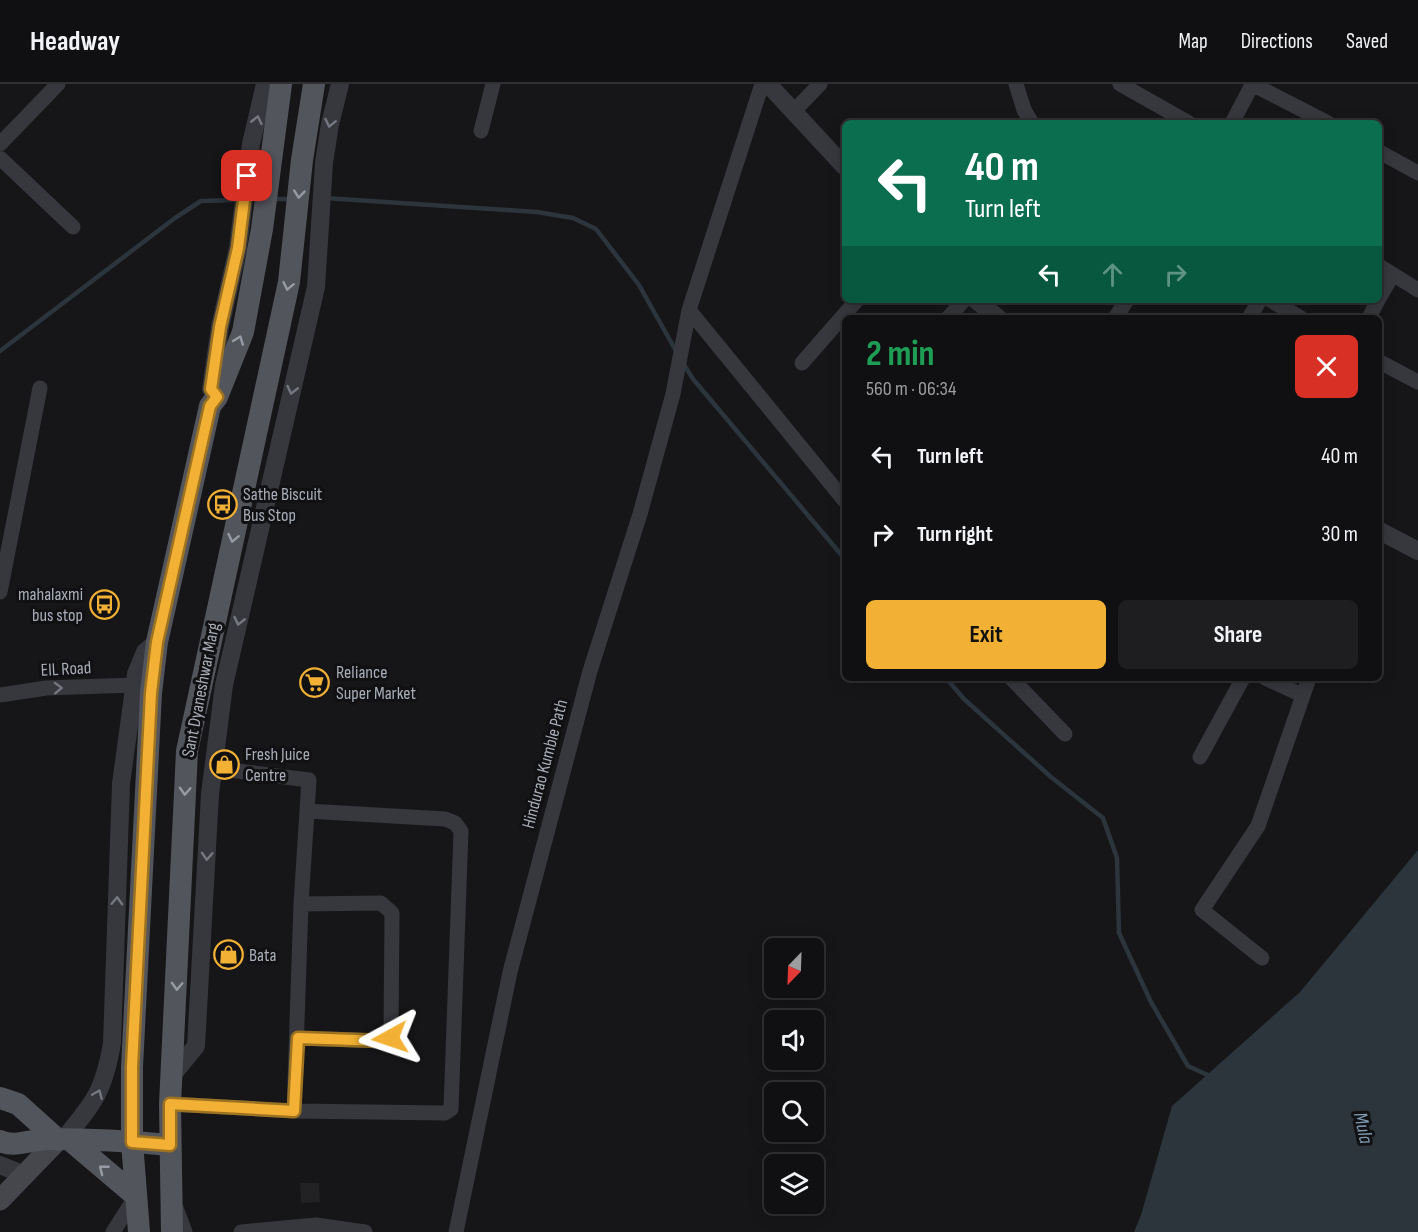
<!DOCTYPE html>
<html lang="en">
<head>
<meta charset="utf-8">
<style>
  body { margin:0; font-family:"Sofia Sans Condensed",sans-serif; background:#1e1e20; color:#f1f3f6; height:100vh; display:flex; flex-direction:column; font-size:22px; white-space:nowrap }
  * { box-sizing:border-box; margin:0 }
  p { font-size:20px; color:#9c9d9f }
  .icon { flex:none; width:33px; height:33px; fill:none; stroke:currentColor; stroke-width:2; stroke-linecap:round; stroke-linejoin:round }
  .map { position:relative; flex:1; overflow:hidden }
  .drawer { position:absolute; left:842px; top:231px; width:540px; height:366px; display:flex; flex-direction:column; background:#101012; border-radius:9px; box-shadow:0 3px 15px #0003,0 0 0 2px #303032 }
  .drawer>* { flex:none }
  .hud { position:absolute; left:842px; top:36px; width:540px; height:183px; border-radius:9px; box-shadow:0 3px 15px #0003,0 0 0 2px #303032; background:#0b6e4f; color:#fff; overflow:hidden }
  .needle { width:39px; rotate:203deg }
  .fabs { position:absolute; left:764px; top:854px; display:grid; gap:12px }
  .fabs a { display:grid; place-items:center; width:60px; height:60px; border-radius:9px; background:#101012; box-shadow:0 3px 15px #0003,0 0 0 2px #303032; font-size:30px }
  .pin { position:absolute; display:grid; place-items:center; width:51px; height:51px; color:#fff; margin:-26px; border-radius:12px; box-shadow:0 3px 9px #0006 }
  .me { position:absolute; width:66px; margin:-33px; rotate:265deg; stroke-linejoin:round; filter:drop-shadow(0 0 4px #0008) }
  .turn { display:flex; align-items:center; gap:21px; height:126px; padding:0 24px; font-size:27px }
  .turn .icon { width:78px; height:78px; stroke-width:2.5 }
  .turn b { display:block; font-size:42px; line-height:51px }
  .lanes { display:flex; align-items:center; height:57px; padding:0 24px; background:#0003; justify-content:center; gap:30px; direction:ltr }
  .lanes .off { opacity:.35 }
  .round { display:grid; place-items:center; flex:none; width:63px; height:63px; border-radius:9px; background:#1e1e20 }
  .overview { display:flex; align-items:center; justify-content:space-between; height:102px; padding:0 24px }
  h1 { font-size:36px; font-weight:700; line-height:45px; color:#1e9e55 }
  .action { display:flex; gap:12px; margin-top:auto; padding:12px 24px }
  .action a { flex:1; height:69px; border-radius:9px; background:#f2b134; color:#111; font-size:24px; font-weight:700; line-height:69px; text-align:center }
  .action a+a { background:#1e1e20; color:#f1f3f6 }
  ul { padding:0; list-style:none }
  li { display:flex; align-items:center; gap:18px; height:78px; padding:0 24px }
  li div { flex:1 }
  li b { display:block; font-size:22px }
  li em { font-style:normal }
  header { display:flex; align-items:center; gap:36px; box-sizing:border-box; height:84px; padding:0 30px; background:#101012; border-bottom:2px solid #303032 }
  header strong { font-size:28px }
  nav { display:flex; gap:33px; margin-inline-start:auto; font-size:21px }
  .map>svg:first-child { display:block }
  .built { fill:#222225 }
  .water { fill:#2c353c }
  .lines { fill:none; stroke-linecap:round; stroke-linejoin:round }
  .stream { stroke:#2c353c; stroke-width:4.5 }
  .minor { stroke:#37383d; stroke-width:15 }
  .tertiary { stroke:#37383d; stroke-width:18 }
  .secondary { stroke:#45474d; stroke-width:21 }
  .primary { stroke:#53555c; stroke-width:22 }
  .oneway { stroke:#757881 }
  .oneway2 { stroke:#979ba6 }
  .route-casing { stroke:#9d7322; stroke-width:15 }
  .route { stroke:#f2b134; stroke-width:10 }
  .labels { text-anchor:middle; dominant-baseline:central; stroke-width:6; stroke-linejoin:round; paint-order:stroke }
  .poi-label { font-size:18px; fill:#a8adb8; stroke:#111113; text-anchor:start }
  .street-label { font-size:18px; fill:#a8adb8; stroke:#111113 }
  .water-label { font-size:20px; font-style:italic; fill:#7f9bb3; stroke:#111113 }
</style>
</head>
<body>
<header>
<strong>Headway</strong>
<nav><a>Map</a><a>Directions</a><a>Saved</a></nav>
</header>
<div class="map">
<svg width="1418" height="1148" viewBox="0 0 1418 1148">
  <rect width="100%" height="100%" fill="#161618"/>
  <path class="built" d="M 300,1099 L 319,1099 L 320,1118 L 301,1119 Z"/>
  <path class="water" d="M 1418,766 L 1418,1148 L 1134,1148 L 1141,1131 L 1172,1022 L 1300,908 Z"/>
  <g class="lines">
    <path class="stream" d="M 325,114 L 537,128 L 573,134 L 596,145 L 639,201 L 676,267
      M 274,115 L 292,115
      M 0,267 L 175,134 L 201,117 L 238,116
      M 683,279 L 693,295 L 844,474
      M 946,594 L 964,615 L 1051,693 L 1103,734 L 1117,774 L 1119,849 L 1151,918 L 1188,982 L 1212,993"/>
    <path class="minor" d="M 1016,0 L 1024,26 L 1032,39
      M 1120,0 L 1189,39
      M 1252,0 L 1328,39
      M 793,28 L 820,0
      M 1232,39 L 1252,1
      M 481,47 L 493,0
      M 0,60 L 58,0
      M 1378,67 L 1418,89
      M 0,74 L 73,143
      M 1378,181 L 1418,206
      M 1270,216 L 1301,234
      M 1378,216 L 1392,192
      M 689,226 L 844,416
      M 948,234 L 964,216
      M 1115,234 L 1127,216
      M 1249,234 L 1260,216
      M 1369,234 L 1378,216
      M 1378,277 L 1418,298
      M 802,279 L 857,216
      M 0,508 L 40,304
      M 1011,594 L 1065,650
      M 1265,594 L 1302,611
      M 0,611 L 46,604 L 135,601
      M 1200,673 L 1243,594
      M 213,684 L 309,696 L 301,820 L 294,1027
      M 1262,874 L 1202,826 L 1258,742 L 1309,594
      M 298,954 L 384,957 L 390,954 L 391,947 L 392,829 L 381,819 L 301,820
      M 170,1020 L 294,1027 L 445,1029 L 451,1025 L 461,747 L 455,739 L 445,735 L 307,727
      M 176,1124 L 185,1148
      M 113,1148 L 136,1112
      M 241,1148 L 316,1141 L 365,1148
      M 456,1148 L 510,888 L 590,587 L 640,430 L 673,310 L 689,226 L 762,0"/>
    <path class="tertiary" d="M 768,0 L 844,82
      M 976,216 L 998,234
      M 217,313 L 211,305 L 220,243 L 238,164 L 251,60 L 265,0
      M 1378,446 L 1418,467
      M 173,990 L 196,962 L 210,710 L 224,601 L 316,203 L 324,79 L 330,40 L 340,0
      M 63,1056 C 94,1019 104,1007 112,959 L 121,700 L 136,590 L 145,568 L 157,558
      M 0,1081 L 25,1091"/>
    <path class="secondary" d="M 0,1116 L 58,1056"/>
    <path class="primary" d="M 0,1014 L 18,1020 L 58,1056
      M 70,1056 L 136,1112
      M 0,1057 C 15,1064 33,1055 49,1055 C 89,1055 130,1057 169,1061
      M 139,1148 L 132,1058 L 132,983 L 151,609 L 157,558 L 210,322 L 217,313 L 243,248 L 262,145 L 281,0
      M 172,1148 L 170,1020 L 187,667 L 289,198 L 302,76 L 314,0"/>
  </g>
  <defs><path id="oneway-chevron" d="M-2-3.5L2.5 0L-2 3.5" fill="none" stroke-width="1.6" stroke-linecap="round" stroke-linejoin="round" transform="scale(1.5)"/></defs>
  <g class="oneway">
    <use href="#oneway-chevron" transform="translate(257 36) rotate(-77)"/>
    <use href="#oneway-chevron" transform="translate(330 39) rotate(102)"/>
    <use href="#oneway-chevron" transform="translate(292 306) rotate(103)"/>
    <use href="#oneway-chevron" transform="translate(239 537) rotate(103)"/>
    <use href="#oneway-chevron" transform="translate(58 604) rotate(-2)"/>
    <use href="#oneway-chevron" transform="translate(207 772) rotate(93)"/>
    <use href="#oneway-chevron" transform="translate(117 817) rotate(-88)"/>
    <use href="#oneway-chevron" transform="translate(98 1010) rotate(-67)"/>
  </g>
  <g class="oneway2">
    <use href="#oneway-chevron" transform="translate(299 110) rotate(96)"/>
    <use href="#oneway-chevron" transform="translate(288 202) rotate(102)"/>
    <use href="#oneway-chevron" transform="translate(239 256) rotate(-69)"/>
    <use href="#oneway-chevron" transform="translate(233 454) rotate(102)"/>
    <use href="#oneway-chevron" transform="translate(185 707) rotate(93)"/>
    <use href="#oneway-chevron" transform="translate(177 902) rotate(92)"/>
    <use href="#oneway-chevron" transform="translate(103 1085) rotate(-142)"/>
  </g>
  <g class="lines">
    <defs>
      <path id="route" d="M 247,92 L 238,164 L 220,243 L 211,305 L 217,313 L 210,322 L 157,558 L 151,609 L 132,983 L 132,1058 L 170,1061 L 170,1020 L 294,1027 L 298,954 L 384,957 L 390,954"/>
    </defs>
    <use href="#route" class="route-casing"/>
    <use href="#route" class="route"/>
  </g>
  <defs>
    <symbol id="bus-ring" viewBox="-11 -11 22 22"><circle r="9.5" fill="#111113" stroke="#f2b134" stroke-width="1.5"/><path d="M-5-6H5V4H4V6H2V4H-2V6H-4V4H-5ZM-3.5-4V0h7V-4ZM-3.5 1.2v1.5H-2V1.2ZM2 1.2v1.5H3.5V1.2Z" fill="#f2b134"/></symbol>
    <symbol id="supermarket-ring" viewBox="-11 -11 22 22"><circle r="9.5" fill="#111113" stroke="#f2b134" stroke-width="1.5"/><path d="M-6-5.5h2.5l.6 2H6L4.5 2H-2.5L-4.4-4H-6ZM-1.5 3.2a1.3 1.3 0 1 0 .1 0ZM3 3.2a1.3 1.3 0 1 0 .1 0Z" fill="#f2b134"/></symbol>
    <symbol id="shop-ring" viewBox="-11 -11 22 22"><circle r="9.5" fill="#111113" stroke="#f2b134" stroke-width="1.5"/><path d="M-5-2.5h2.3a2.7 3.5 0 0 1 5.4 0H5L5.5 6h-11ZM-1.5-2.5h3a1.5 2.3 0 0 0-3 0Z" fill="#f2b134"/></symbol>
  </defs>
  <g fill-rule="evenodd">
    <use href="#bus-ring" x="206" y="404" width="33" height="33"/>
    <use href="#bus-ring" x="88" y="504" width="33" height="33"/>
    <use href="#supermarket-ring" x="298" y="582" width="33" height="33"/>
    <use href="#shop-ring" x="208" y="664" width="33" height="33"/>
    <use href="#shop-ring" x="212" y="854" width="33" height="33"/>
  </g>
  <g class="labels">
    <g class="poi-label">
      <text x="243" y="410">Sathe Biscuit<tspan x="243" dy="21">Bus Stop</tspan></text>
      <text x="83" y="510" text-anchor="end">mahalaxmi<tspan x="83" dy="21">bus stop</tspan></text>
      <text x="336" y="588">Reliance<tspan x="336" dy="21">Super Market</tspan></text>
      <text x="245" y="670">Fresh Juice<tspan x="245" dy="21">Centre</tspan></text>
      <text x="249" y="871">Bata</text>
    </g>
    <g class="street-label">
      <text transform="translate(66 585) rotate(-3)">EIL Road</text>
      <text transform="translate(201 606) rotate(-79)">Sant Dyaneshwar Marg</text>
      <text transform="translate(545 680) rotate(-75)">Hindurao Kumble Path</text>
    </g>
    <g class="water-label">
      <text transform="translate(1363 1044) rotate(78)">Mula</text>
    </g>
  </g>
</svg>
<div class="fabs">
<a><svg class="needle" viewBox="-14 -14 28 28"><path d="M0-13l5 13h-10z" fill="#e53935"/><path d="M0 13l5-13h-10z" fill="#9c9d9f"/></svg></a>
<a><svg class="icon" aria-label="sound" viewBox="0 0 24 24"><path d="M4 9h4l5-4v14l-5-4H4zM17 9q2 3 0 6"/></svg></a>
<a><svg class="icon" aria-label="search" viewBox="0 0 24 24"><circle cx="10" cy="10" r="6"/><path d="M15 15l6 6"/></svg></a>
<a><svg class="icon" aria-label="layers" viewBox="0 0 24 24"><path d="M12 4l9 5-9 5-9-5zM3 14l9 5 9-5"/></svg></a>
</div>
<div class="pin" style="left:247px;top:92px;background:#d93025"><svg class="icon" aria-label="arrive" viewBox="0 0 24 24"><path d="M6 21V4h12l-3 4 3 4H6"/></svg></div>
<svg class="me" style="left:390px;top:954px" viewBox="-20 -20 40 40"><path d="M0-17L14 15 0 8-14 15z" fill="#f2b134" stroke="#fff" stroke-width="4"/></svg>
<div class="hud">
<div class="turn"><svg class="icon" aria-label="left" viewBox="0 0 24 24"><path d="M17 20v-9H6M10 6l-5 5 5 5"/></svg><div><b>40 m</b>Turn left</div></div>
<div class="lanes"><svg class="icon" aria-label="left" viewBox="0 0 24 24"><path d="M17 20v-9H6M10 6l-5 5 5 5"/></svg><svg class="icon off" aria-label="ahead" viewBox="0 0 24 24"><path d="M12 20V5M6 11l6-6 6 6"/></svg><svg class="icon off" aria-label="right" viewBox="0 0 24 24"><path d="M7 20v-9h11M14 6l5 5-5 5"/></svg></div>
</div>
<section class="drawer">
<div class="overview"><div><h1>2 min</h1><p>560 m · 06:34</p></div><a class="round" style="background:#d93025;color:#fff"><svg class="icon" aria-label="close" viewBox="0 0 24 24"><path d="M6 6l12 12M18 6L6 18"/></svg></a></div>
<ul>
<li><svg class="icon" aria-label="left" viewBox="0 0 24 24"><path d="M17 20v-9H6M10 6l-5 5 5 5"/></svg><div><b>Turn left</b></div><em>40 m</em></li>
<li><svg class="icon" aria-label="right" viewBox="0 0 24 24"><path d="M7 20v-9h11M14 6l5 5-5 5"/></svg><div><b>Turn right</b></div><em>30 m</em></li>
</ul>
<div class="action"><a>Exit</a><a>Share</a></div>
</section>
</div>
</body>
</html>
